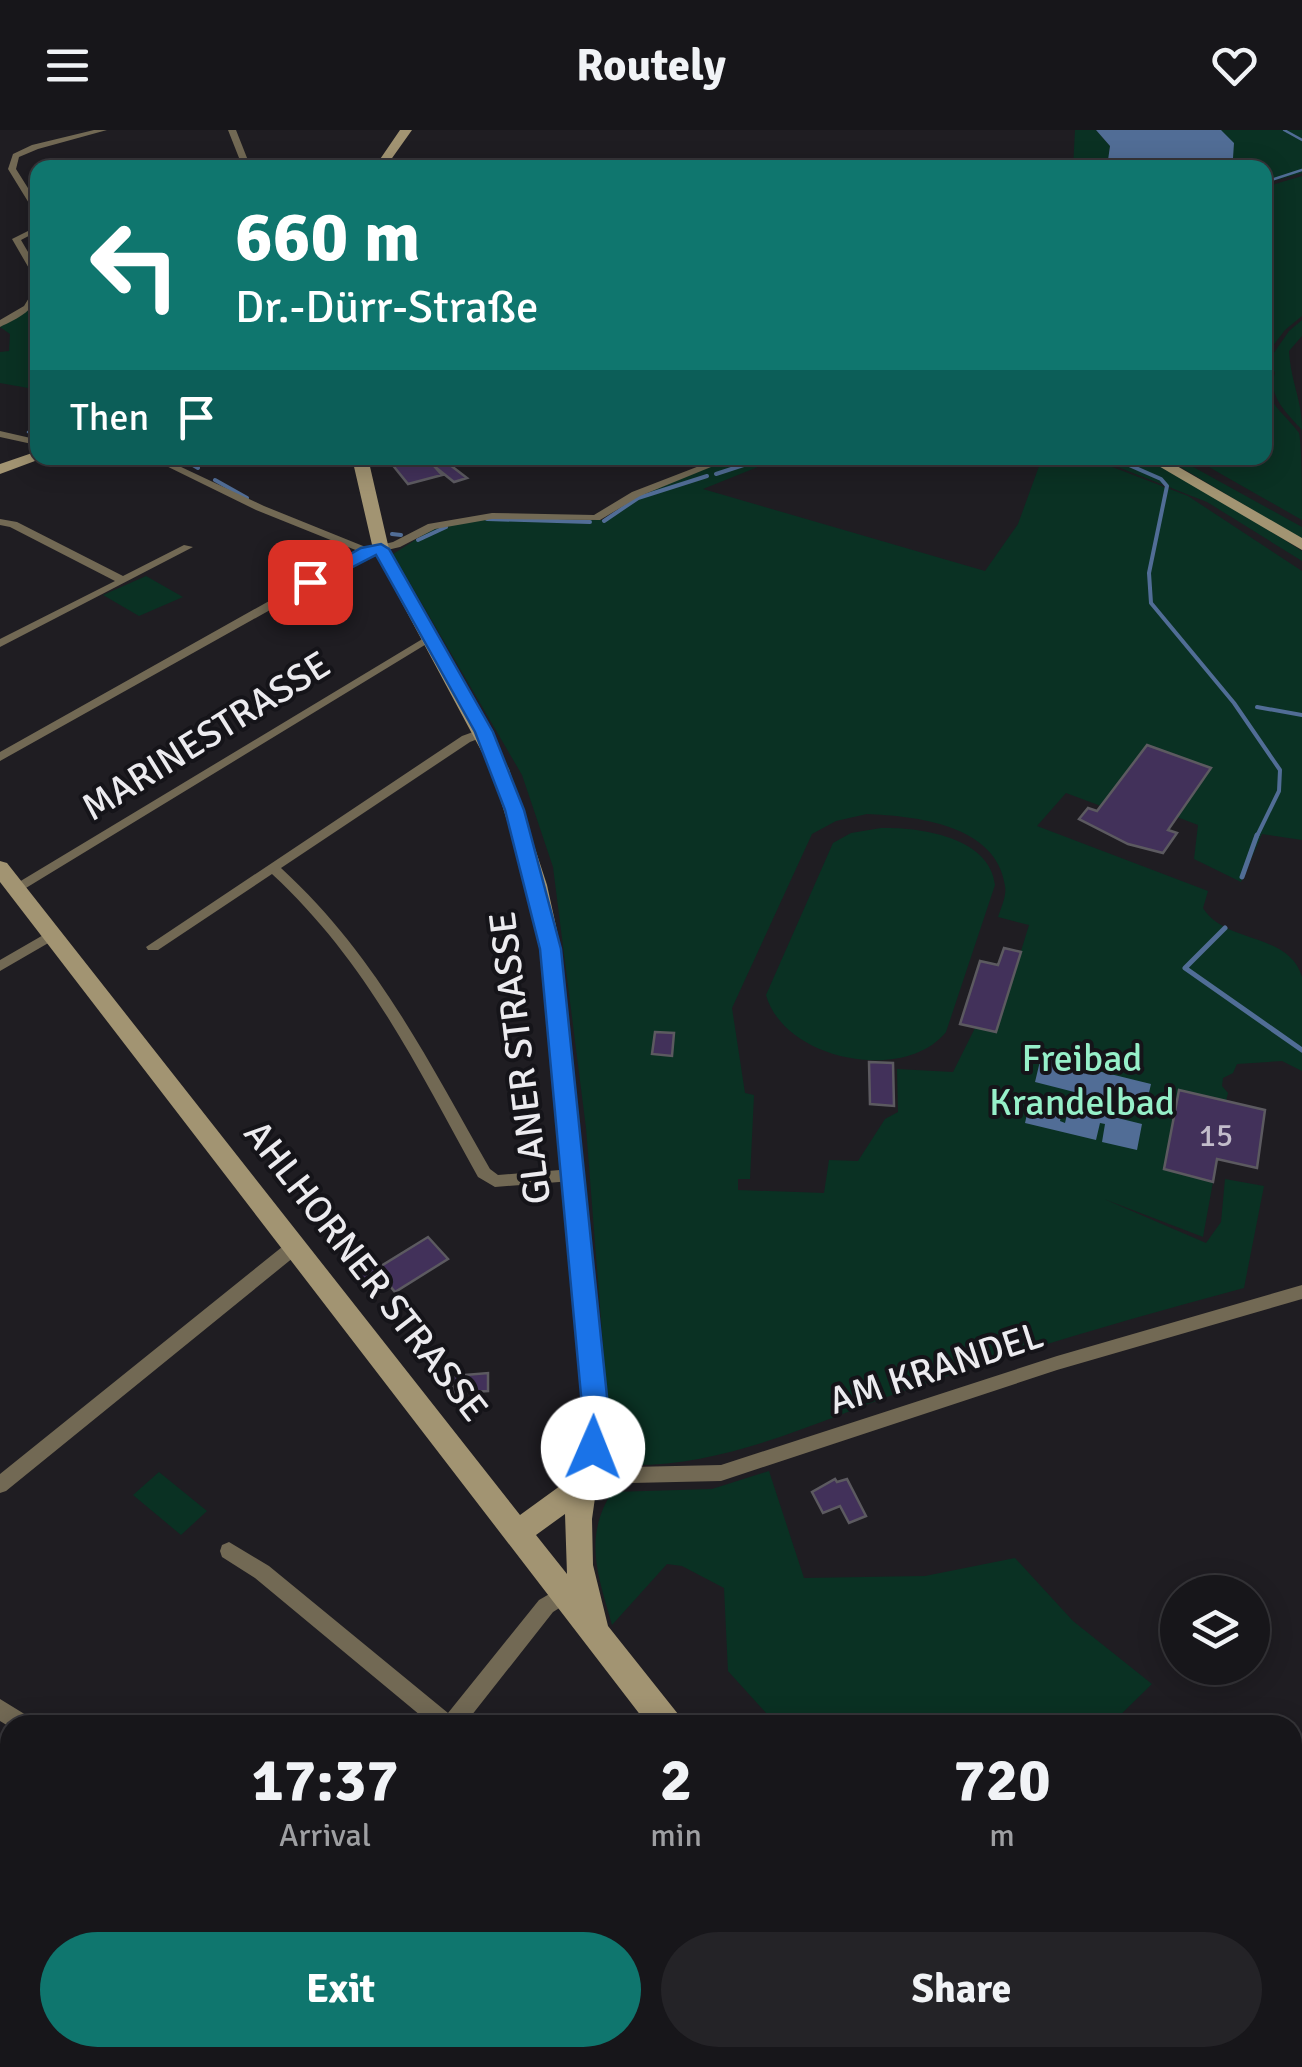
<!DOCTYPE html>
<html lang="en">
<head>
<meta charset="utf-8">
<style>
  body { margin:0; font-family:Signika,sans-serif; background:#242327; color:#f1f3f6; height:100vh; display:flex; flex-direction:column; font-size:38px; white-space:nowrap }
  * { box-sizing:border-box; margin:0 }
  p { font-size:32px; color:#9e9fa2 }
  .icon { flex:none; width:55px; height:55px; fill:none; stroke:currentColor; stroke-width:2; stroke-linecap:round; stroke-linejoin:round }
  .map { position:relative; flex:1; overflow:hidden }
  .sheet { position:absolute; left:0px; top:1585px; width:1302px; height:352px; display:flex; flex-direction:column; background:#17161a; border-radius:30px 30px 0 0; box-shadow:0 5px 25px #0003,0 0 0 2px #363539 }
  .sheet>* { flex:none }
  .guide { position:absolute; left:30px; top:30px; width:1242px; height:305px; border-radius:20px; box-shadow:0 5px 25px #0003,0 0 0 2px #363539; background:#0f766e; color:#fff; overflow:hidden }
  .buttons { position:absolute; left:1160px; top:1445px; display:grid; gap:20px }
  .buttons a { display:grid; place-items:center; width:110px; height:110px; border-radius:50%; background:#17161a; box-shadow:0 5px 25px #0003,0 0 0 2px #363539; font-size:50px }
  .pin { position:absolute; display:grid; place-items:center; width:85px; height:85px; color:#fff; margin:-42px; border-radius:20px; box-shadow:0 5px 15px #0006 }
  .me { position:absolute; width:110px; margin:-55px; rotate:1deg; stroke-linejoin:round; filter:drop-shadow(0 0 8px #0008) }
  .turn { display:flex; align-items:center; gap:35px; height:210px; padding:0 40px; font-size:45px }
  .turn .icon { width:130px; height:130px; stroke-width:2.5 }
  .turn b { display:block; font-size:70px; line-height:85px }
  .then { display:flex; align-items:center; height:95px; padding:0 40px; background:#0003; gap:20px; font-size:38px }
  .eta { display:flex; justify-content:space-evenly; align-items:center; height:170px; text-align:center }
  .eta b { font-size:60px; font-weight:700; line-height:70px }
  .action { display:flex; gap:20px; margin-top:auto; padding:20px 40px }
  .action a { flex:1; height:115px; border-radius:60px; background:#0f766e; color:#fff; font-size:40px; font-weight:700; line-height:115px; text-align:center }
  .action a+a { background:#242327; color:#f1f3f6 }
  header { display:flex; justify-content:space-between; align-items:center; height:130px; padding:0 40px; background:#17161a; font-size:45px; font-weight:700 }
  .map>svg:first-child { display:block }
  .green { fill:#0a3123; fill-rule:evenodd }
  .water { fill:#516d96 }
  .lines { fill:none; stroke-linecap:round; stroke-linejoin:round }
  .stream-far2 { stroke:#516d96; stroke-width:2.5 }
  .stream-far1 { stroke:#516d96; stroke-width:4 }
  .stream { stroke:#516d96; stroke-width:5 }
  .building { fill:#42315a; stroke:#5c5a60; stroke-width:2.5 }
  .street { fill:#726954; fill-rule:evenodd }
  .secondary { fill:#a29472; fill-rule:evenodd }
  .route { fill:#1a73e8; stroke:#114b97; stroke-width:2.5 }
  .labels { text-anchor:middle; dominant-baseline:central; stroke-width:8; stroke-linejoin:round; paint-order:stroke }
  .number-label { font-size:32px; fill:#c2bcca }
  .street-label { font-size:38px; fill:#ecebef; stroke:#151419 }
  .park-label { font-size:38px; fill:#96f0c9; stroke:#151419 }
</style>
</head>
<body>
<header><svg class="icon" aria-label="menu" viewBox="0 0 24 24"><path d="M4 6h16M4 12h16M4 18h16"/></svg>Routely<svg class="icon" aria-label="heart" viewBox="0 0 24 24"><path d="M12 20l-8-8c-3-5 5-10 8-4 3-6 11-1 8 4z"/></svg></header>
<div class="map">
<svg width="1302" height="1937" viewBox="0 0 1302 1937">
  <rect width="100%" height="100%" fill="#1f1d22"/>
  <path class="green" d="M 1075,0 L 1096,0 L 1110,16 L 1107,37 L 1073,38 Z
    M 1221,0 L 1302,0 L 1302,43 L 1265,53 L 1265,38 L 1225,37 L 1233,28 Z
    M 1302,46 L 1302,186 L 1285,200 L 1266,225 L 1265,57 Z
    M 37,170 L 37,265 L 28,258 L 0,253 L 0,222 L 9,221 L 10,204 L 0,197 L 24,183 Z
    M 1302,190 L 1302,206 L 1289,221 C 1291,254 1302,268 1302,300 C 1287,283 1267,266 1275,243 L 1269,230 L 1289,201 Z
    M 1265,235 L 1270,242 C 1259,269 1285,283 1299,303 C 1302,316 1302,372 1302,390 L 1193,328 L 1265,328 Z
    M 732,328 L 780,328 L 703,359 L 985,441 L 1018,394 L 1042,328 L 1089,328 L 1188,366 L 1302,441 L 1302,710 L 1262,704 L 1241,752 L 1194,729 L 1198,695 L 1177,687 L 1211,638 L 1147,615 L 1101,676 L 1066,663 L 1037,696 L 1208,761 L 1203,778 C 1225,814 1289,802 1302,847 C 1302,865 1302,919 1302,941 L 1282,931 L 1237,934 L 1233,943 L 1223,948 L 1222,956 L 1228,963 L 1226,971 L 1179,960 L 1164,1038 L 1213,1052 L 1203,1107 L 1104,1069 L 1206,1113 L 1221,1092 L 1225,1049 L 1264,1056 L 1244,1158 C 1136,1187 1027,1218 921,1255 C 826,1287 731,1337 628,1335 L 611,1318 L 586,998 L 553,737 L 522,645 L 393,424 L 434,398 L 489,388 L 603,390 L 640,365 ZM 867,684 C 914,686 997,694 1005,756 C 1007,765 1001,778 998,787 L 1029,795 L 996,902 L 975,898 L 953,942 L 897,939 L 898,982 L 885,989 L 858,1031 L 829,1030 L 824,1063 L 738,1060 L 738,1049 L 750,1049 L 754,965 L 745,963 L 732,878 L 812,704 L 836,691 Z
    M 1095,328 L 1144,328 L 1212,364 L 1302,421 L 1302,431 L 1207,372 Z
    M 1165,328 L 1177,328 L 1302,397 L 1302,409 Z
    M 146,446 L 183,467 L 139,486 L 103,465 Z
    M 881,698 C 920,697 990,707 995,755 L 946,902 C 904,954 784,930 766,865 L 833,713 L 851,703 Z
    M 769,1341 L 804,1448 L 925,1446 L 1015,1428 L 1073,1491 L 1152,1554 L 1110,1595 L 777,1595 L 728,1541 L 724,1458 L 682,1436 L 667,1434 L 612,1495 C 598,1445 583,1408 612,1362 L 712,1359 Z
    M 159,1342 L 207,1381 L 181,1405 L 133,1365 Z"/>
  <path class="water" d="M 1096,0 L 1221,0 L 1234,13 L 1233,28 L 1225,37 L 1107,37 L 1110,16 Z
    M 1041,927 L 1151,954 L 1145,980 L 1035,952 Z
    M 1031,967 L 1063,975 L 1060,991 L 1065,993 L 1069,976 L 1142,994 L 1137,1020 L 1102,1012 L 1105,994 L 1100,993 L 1096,1010 L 1025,993 Z"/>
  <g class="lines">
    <path class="stream-far2" d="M 1284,0 L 1302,10
      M 1265,52 L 1302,40
      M 28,302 L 38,304"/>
    <path class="stream-far1" d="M 181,328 L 198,338
      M 1113,328 L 1161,349 L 1167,356 L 1149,443 L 1151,473 L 1234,573 L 1280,640 L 1279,661 L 1256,708
      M 716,344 L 765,328
      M 215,350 L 247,368
      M 487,389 L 590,392
      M 604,391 L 638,368 L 707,346
      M 392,404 L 401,405
      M 418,410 L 446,397
      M 1257,577 L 1302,585"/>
    <path class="stream" d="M 1242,747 L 1257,705
      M 1225,798 L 1185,838 L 1302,920"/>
  </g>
  <path class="building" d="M 410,328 L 441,328 L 467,348 L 454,352 L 434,336 L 442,345 L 408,354 L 391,333 Z
    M 1147,615 L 1211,638 L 1168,700 L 1177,703 L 1163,723 L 1128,714 L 1079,689 L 1088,678 L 1097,681 Z
    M 1004,818 L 1021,822 L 996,902 L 960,894 L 980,831 L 998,835 Z
    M 655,902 L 674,903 L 672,926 L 652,924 Z
    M 869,932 L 893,933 L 894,976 L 870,974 Z
    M 1179,960 L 1265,980 L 1257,1038 L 1217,1029 L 1213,1052 L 1164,1039 Z
    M 428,1107 L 448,1129 L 395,1162 L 390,1156 L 375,1165 L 349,1133 L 364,1124 L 376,1139 Z
    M 488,1243 L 488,1261 L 453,1263 L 453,1246 Z
    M 835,1349 L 837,1352 L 847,1349 L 866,1386 L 849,1393 L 840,1376 L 823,1383 L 812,1362 Z"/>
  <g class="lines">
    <path class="street" d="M 94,0 L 107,0 L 38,19 L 19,27 L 16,39 L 38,74 L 38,83 L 35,83 L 8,39 L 13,24 L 32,15 Z
      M 228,0 L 236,0 L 251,38 L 243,38 Z
      M 38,96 L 38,101 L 21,110 L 38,139 L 38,149 L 34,147 L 12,109 Z
      M 35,158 L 38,158 C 38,180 18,188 0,197 L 0,190 L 24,176 Z
      M 0,301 L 35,309 L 37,311 L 32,314 L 0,307 Z
      M 150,328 L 162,328 L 264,376 L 368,418 L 393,412 L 428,394 L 492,383 L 594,385 L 632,362 L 720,328 L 733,328 L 640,366 L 600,390 L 492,389 L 435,399 L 400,417 L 370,424 L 0,631 L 0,622 L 358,421 L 256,380 Z
      M 0,389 L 17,392 L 123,446 L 184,415 L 193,417 L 0,517 L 0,509 L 115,451 L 10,397 L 0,395 Z
      M 429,505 L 435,508 L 433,510 L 21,761 L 16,762 L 9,758 Z
      M 484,598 L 488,599 L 488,605 L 470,612 L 281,738 C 376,825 427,929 490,1039 L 498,1045 L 572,1039 L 578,1041 L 580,1045 L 578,1049 L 572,1051 L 495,1057 L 478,1047 C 417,937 367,832 272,744 L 158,820 L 148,820 L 146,817 L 462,606 Z
      M 52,800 L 59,805 L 57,808 L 0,841 L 0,830 Z
      M 293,1111 L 299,1113 L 301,1118 L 299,1123 L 6,1361 L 0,1363 L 0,1344 L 287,1113 Z
      M 1302,1155 L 1302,1169 L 1057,1240 L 721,1351 L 586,1354 L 580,1352 L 577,1346 L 580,1340 L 586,1338 L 721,1335 L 1057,1226 Z
      M 229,1412 L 269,1436 L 448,1583 L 539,1470 L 565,1455 L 572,1458 L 574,1464 L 572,1470 L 553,1482 L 464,1595 L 432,1595 L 255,1448 L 222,1427 L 220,1421 L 222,1415 Z
      M 0,1569 L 31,1588 L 34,1595 L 10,1595 L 10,1597 L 0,1591 Z
      M 0,1868 L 10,1872 L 10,1895 L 0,1891 Z
      M 97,1928 L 134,1928 L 138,1929 L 141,1937 L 103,1937 Z
      M 263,1928 L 285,1928 L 282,1937 L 260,1937 Z
      M 523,1928 L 554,1928 L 559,1937 L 528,1937 Z"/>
    <path class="secondary" d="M 400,0 L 412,0 L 385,38 L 374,38 Z
      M 38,321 L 38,328 L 43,328 L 0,344 L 0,334 Z
      M 352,328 L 368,328 L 389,419 L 509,639 L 547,755 L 561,819 L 608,1276 L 592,1389 L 593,1435 L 608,1496 L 678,1584 L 682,1595 L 648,1595 L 0,752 L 0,731 L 7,733 L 520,1385 L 571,1348 L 582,1276 L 541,819 L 527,755 L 491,639 L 373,419 ZM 565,1384 L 567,1444 L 536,1405 Z
      M 1145,328 L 1163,328 L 1302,408 L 1302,420 Z
      M 908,1928 L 946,1928 L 950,1937 L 912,1937 Z"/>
  </g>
  <path class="route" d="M 381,414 L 389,419 L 493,602 L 524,680 L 561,819 L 608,1276 L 606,1318 L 603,1327 L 593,1330 L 583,1327 L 580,1318 L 582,1276 L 540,819 L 505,680 L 475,602 L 376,425 L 316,456 L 302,452 L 361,418 Z"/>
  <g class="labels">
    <g class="number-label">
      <text x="1216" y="1005">15</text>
    </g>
    <g class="street-label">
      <text transform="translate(206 606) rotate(-32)">MARINESTRASSE</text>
      <text transform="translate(520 928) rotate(-97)">GLANER STRASSE</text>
      <text transform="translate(366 1141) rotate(52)">AHLHORNER STRASSE</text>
      <text transform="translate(936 1238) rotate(-18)">AM KRANDEL</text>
    </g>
    <g class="park-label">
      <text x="1082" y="928">Freibad<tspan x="1082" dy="44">Krandelbad</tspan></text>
    </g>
  </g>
</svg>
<div class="buttons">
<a><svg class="icon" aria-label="layers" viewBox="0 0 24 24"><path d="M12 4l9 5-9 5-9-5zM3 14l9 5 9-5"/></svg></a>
</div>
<div class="pin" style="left:310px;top:452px;background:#d93025"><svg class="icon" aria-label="arrive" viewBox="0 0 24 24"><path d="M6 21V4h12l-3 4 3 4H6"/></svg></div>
<svg class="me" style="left:593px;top:1318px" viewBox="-20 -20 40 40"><circle r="19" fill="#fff"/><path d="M0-13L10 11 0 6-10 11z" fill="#1a73e8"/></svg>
<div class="guide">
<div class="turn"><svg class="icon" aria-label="left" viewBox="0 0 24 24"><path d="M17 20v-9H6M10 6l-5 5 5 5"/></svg><div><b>660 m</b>Dr.-Dürr-Straße</div></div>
<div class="then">Then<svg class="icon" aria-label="arrive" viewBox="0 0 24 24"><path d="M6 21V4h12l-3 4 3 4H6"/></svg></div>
</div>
<section class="sheet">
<div class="eta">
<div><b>17:37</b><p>Arrival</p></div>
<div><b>2</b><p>min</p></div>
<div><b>720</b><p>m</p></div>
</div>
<div class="action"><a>Exit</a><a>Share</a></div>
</section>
</div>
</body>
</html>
